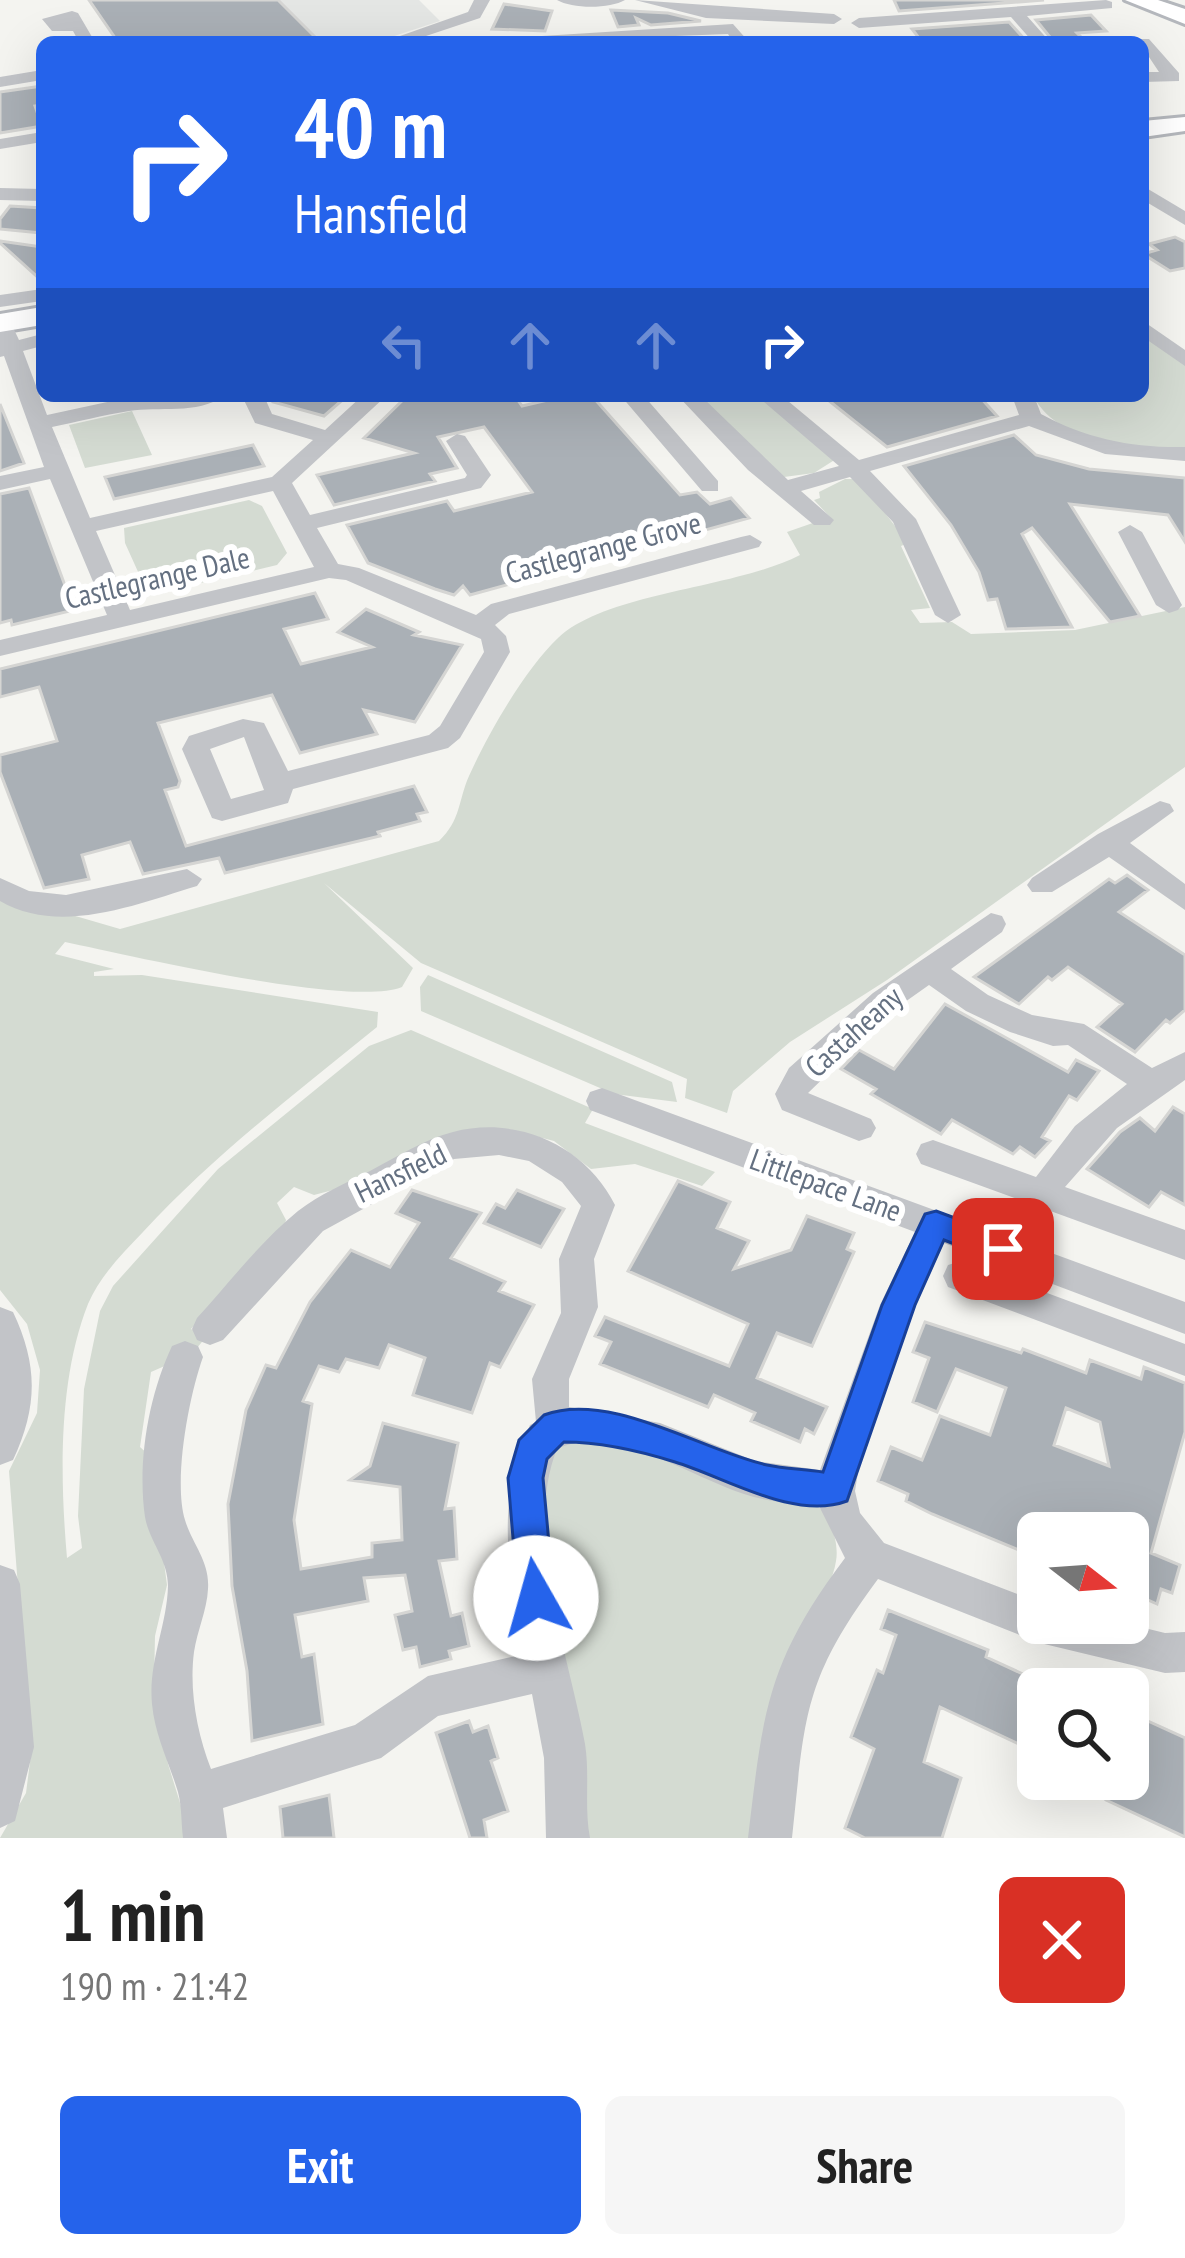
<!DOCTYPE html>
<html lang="en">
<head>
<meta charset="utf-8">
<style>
  body { margin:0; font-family:"PT Sans Narrow",sans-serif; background:#f6f6f6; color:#222; height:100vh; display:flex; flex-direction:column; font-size:45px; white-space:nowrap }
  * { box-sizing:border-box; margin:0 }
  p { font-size:39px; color:#767676 }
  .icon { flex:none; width:66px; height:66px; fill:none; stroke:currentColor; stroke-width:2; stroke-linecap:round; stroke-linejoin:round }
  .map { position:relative; height:1838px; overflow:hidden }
  .sheet { display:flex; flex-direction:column; background:#fff; flex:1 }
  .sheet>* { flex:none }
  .hud { position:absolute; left:36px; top:36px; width:1113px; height:366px; border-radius:18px; box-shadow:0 12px 48px #0002; background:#2563eb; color:#fff; overflow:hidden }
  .needle { width:78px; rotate:107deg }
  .buttons { position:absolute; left:1017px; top:1512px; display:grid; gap:24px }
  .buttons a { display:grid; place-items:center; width:132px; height:132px; border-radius:18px; background:#fff; box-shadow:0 12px 48px #0002; font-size:60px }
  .pin { position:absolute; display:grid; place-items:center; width:102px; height:102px; color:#fff; margin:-51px; border-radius:24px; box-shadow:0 6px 18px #0006 }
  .me { position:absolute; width:132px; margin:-66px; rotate:353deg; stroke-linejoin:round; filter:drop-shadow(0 0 9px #0008) }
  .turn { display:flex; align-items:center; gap:42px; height:252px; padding:0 60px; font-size:54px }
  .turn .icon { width:156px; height:156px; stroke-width:2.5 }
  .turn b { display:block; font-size:84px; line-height:102px }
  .lanes { display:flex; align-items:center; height:114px; padding:0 60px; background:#0003; justify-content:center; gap:60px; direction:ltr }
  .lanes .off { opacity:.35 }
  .round { display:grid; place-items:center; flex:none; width:126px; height:126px; border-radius:18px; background:#f6f6f6 }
  .head { display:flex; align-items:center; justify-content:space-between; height:204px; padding:0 60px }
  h1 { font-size:72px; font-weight:700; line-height:90px }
  .action { display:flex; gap:24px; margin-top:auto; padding:24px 60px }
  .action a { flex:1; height:138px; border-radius:18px; background:#2563eb; color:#fff; font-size:48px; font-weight:700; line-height:138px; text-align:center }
  .action a+a { background:#f6f6f6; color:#222 }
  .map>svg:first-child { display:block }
  .built { fill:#e4e6e4 }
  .green { fill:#d4dbd2 }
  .building { fill:#aab0b6; stroke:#d5d5d3; stroke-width:3; fill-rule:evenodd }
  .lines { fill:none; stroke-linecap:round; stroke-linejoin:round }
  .secondary-casing { stroke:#b4b7bc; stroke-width:6 }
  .street { fill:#c2c4c8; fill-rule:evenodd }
  .secondary { fill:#fff; fill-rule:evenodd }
  .route { fill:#2563eb; stroke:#184099; stroke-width:3 }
  .labels { text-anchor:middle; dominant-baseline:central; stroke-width:12; stroke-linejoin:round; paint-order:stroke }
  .street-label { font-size:30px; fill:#647081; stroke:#fff }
</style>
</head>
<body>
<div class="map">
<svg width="1185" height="1838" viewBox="0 0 1185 1838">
  <rect width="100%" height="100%" fill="#f4f4f0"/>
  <path class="built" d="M 137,0 L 419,0 L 440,21 L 376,42 L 167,42 Z"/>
  <path class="green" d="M 1143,332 L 1185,365 L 1185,449 C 1136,452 1059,444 1033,396 L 1143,396 Z
    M 699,396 L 756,396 L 792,419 L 836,459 L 814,473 L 784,477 Z
    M 132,411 L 152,455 L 85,468 L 69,425 Z
    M 845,479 L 859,479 L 908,543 L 901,546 L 930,608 L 911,610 L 920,623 L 952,622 L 971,634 L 1075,630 L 1185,607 L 1185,767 L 887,980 L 790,1042 L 733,1091 L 727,1113 L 685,1098 L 687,1079 L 421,963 L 324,883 L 413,968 L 402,987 C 351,1008 128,955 65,942 L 55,954 L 114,969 L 94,972 L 94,976 L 142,975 L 378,1012 L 377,1027 C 296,1093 214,1155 143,1232 C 122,1254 100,1276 88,1304 C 58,1380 60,1478 67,1558 L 82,1548 L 78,1516 L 84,1389 L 100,1311 L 113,1286 L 218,1169 L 369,1046 L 411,1030 L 593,1109 L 585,1123 L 715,1172 L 702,1186 L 635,1164 L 591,1169 L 554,1141 L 508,1129 L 333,1190 L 314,1195 L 294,1187 L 277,1203 L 286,1220 L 282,1233 L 191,1329 L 206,1337 L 192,1354 L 151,1372 L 140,1447 L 150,1456 L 167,1585 L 155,1636 L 154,1683 L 168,1764 L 191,1838 L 0,1838 L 26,1793 L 31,1754 L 9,1471 L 37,1413 L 40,1370 L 27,1324 L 0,1290 L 0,894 L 120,929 L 439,841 C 461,820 458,801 469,776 C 488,734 525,669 558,638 C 607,592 734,589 800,555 L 787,532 L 830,517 L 814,500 L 820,498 L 819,492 Z
    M 249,500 L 262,506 L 287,553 L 277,565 L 162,592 L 144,585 L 125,543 L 124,528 Z
    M 428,975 L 672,1082 L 677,1102 L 614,1094 L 421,1011 L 420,987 Z
    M 583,1438 C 622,1447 800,1488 821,1509 C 832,1521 839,1545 836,1561 C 831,1594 800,1628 786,1659 C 761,1716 757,1777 749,1838 L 581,1838 L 539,1489 L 554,1446 Z"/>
  <path class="building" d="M 89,0 L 278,0 L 320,42 L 118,42 Z
    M 894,0 L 1044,0 L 899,11 Z
    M 504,4 L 552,11 L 545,31 L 492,29 Z
    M 611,10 L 668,13 L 701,21 L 651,25 L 636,18 L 639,25 L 618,27 Z
    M 1091,15 L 1106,31 L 1077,33 L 1084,40 L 1054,42 L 1036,20 Z
    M 1009,22 L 1027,42 L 922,42 L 912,29 Z
    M 42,86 L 42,105 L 35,106 L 42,126 L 0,133 L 0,92 Z
    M 10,206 L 42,208 L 42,233 L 0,229 L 0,219 Z
    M 1175,237 L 1185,242 L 1185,268 L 1170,271 L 1143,254 L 1157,250 L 1149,244 Z
    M 0,241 L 42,247 L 42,281 L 0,243 Z
    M 274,396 L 347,396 L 324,416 L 273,402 Z
    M 407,396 L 515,396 L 522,406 L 565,396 L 592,396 L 680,495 L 697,492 L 710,504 L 731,498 L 749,518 L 470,595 L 463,586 L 454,595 L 435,589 L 368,563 L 347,525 L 447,501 L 454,511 L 532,492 L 484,427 L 438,437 L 457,468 L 430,474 L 435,481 L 334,505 L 317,475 L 414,453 L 364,438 Z
    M 823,396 L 979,396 L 997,416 L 887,447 Z
    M 0,404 L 24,463 L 0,471 Z
    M 1014,435 L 1036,455 L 1089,469 L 1185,478 L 1185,542 L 1168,515 L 1070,504 L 1140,616 L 1110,622 L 1032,528 L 1022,534 L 1072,627 L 1006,629 L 997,599 L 988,600 L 979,572 L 951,525 L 904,466 Z
    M 253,445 L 264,466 L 114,499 L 105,477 Z
    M 29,488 L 74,610 L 12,625 L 11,620 L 0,623 L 0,494 Z
    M 315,593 L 328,619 L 284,629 L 301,664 L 372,647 L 338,632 L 366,609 L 419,632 L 414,635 L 462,645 L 415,722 L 364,710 L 377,734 L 327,746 L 300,753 L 272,695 L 158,723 L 180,781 L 178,787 L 165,790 L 186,846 L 414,786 L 427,812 L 417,814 L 420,821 L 378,832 L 380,836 L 225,873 L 219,858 L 143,874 L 130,842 L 82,855 L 89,879 L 44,888 L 0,772 L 0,755 L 57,741 L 39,687 L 0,697 L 0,669 Z
    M 1127,875 L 1148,890 L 1119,912 L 1185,955 L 1185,1010 L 1170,1023 L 1166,1020 L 1135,1052 L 1097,1027 L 1122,1004 L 1068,967 L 1052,980 L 1048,977 L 1019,1004 L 974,977 L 1109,879 L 1115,883 Z
    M 945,1004 L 1068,1072 L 1076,1060 L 1099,1071 L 1077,1100 L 1069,1096 L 1042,1137 L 1050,1141 L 1035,1157 L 1020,1147 L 1013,1154 L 952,1120 L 941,1134 L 871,1094 L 876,1089 L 841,1069 L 859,1050 L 894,1069 Z
    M 1173,1107 L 1185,1114 L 1185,1205 L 1161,1192 L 1149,1207 L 1087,1169 L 1120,1132 L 1140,1118 L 1155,1131 Z
    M 678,1181 L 730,1202 L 717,1228 L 749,1241 L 734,1269 L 791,1250 L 807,1216 L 854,1233 L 847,1249 L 854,1252 L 812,1346 L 777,1333 L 757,1378 L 827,1407 L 814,1434 L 805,1429 L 800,1442 L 751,1421 L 755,1413 L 714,1395 L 708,1407 L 600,1364 L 611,1342 L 595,1336 L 605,1317 L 729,1366 L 748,1324 L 628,1271 Z
    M 412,1190 L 481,1213 L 451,1258 L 505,1282 L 499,1291 L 534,1305 L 500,1367 L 490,1363 L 472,1413 L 413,1395 L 425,1358 L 389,1345 L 379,1368 L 346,1359 L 339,1372 L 319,1366 L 303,1401 L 312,1404 L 294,1520 L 301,1569 L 372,1557 L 372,1543 L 402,1540 L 400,1487 L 350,1480 L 370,1466 L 383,1423 L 458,1443 L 445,1509 L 454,1508 L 457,1559 L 439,1561 L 451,1616 L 462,1613 L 469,1646 L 449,1651 L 451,1659 L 420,1667 L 416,1647 L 403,1650 L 395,1615 L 412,1611 L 405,1575 L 364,1578 L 368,1601 L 295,1615 L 302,1657 L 314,1654 L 323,1724 L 252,1741 L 247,1671 L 232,1586 L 228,1504 L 246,1410 L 266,1365 L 276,1368 L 310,1302 L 351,1250 L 390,1267 L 419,1223 L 396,1213 Z
    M 517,1190 L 564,1209 L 541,1247 L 484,1223 L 496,1204 L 505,1208 Z
    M 925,1322 L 1021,1353 L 1023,1349 L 1086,1373 L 1090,1360 L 1141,1379 L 1144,1367 L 1185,1383 L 1185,1432 L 1151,1553 L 1180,1565 L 1172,1593 L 1161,1589 L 1157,1604 L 1128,1591 L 1128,1533 L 1038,1533 L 1038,1558 L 932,1514 L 906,1501 L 908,1494 L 878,1481 L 891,1447 L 922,1460 L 940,1416 L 990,1435 L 1006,1388 L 956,1369 L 937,1412 L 913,1402 L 929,1358 L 913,1352 ZM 1066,1408 L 1100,1422 L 1109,1466 L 1054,1445 Z
    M 888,1610 L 988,1650 L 986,1657 L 1038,1681 L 1038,1753 L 940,1707 L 924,1762 L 961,1778 L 942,1838 L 865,1838 L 845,1828 L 874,1749 L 851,1737 L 877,1670 L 883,1673 L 896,1635 L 881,1629 Z
    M 1128,1712 L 1185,1738 L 1185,1837 L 1106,1800 L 1112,1779 L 1128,1779 Z
    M 469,1721 L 473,1732 L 488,1726 L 498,1758 L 491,1761 L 508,1811 L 484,1820 L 487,1838 L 470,1838 L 436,1733 Z
    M 329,1795 L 334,1838 L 283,1838 L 280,1807 Z"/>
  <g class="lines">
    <defs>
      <path id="secondary" d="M 1125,0 L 1158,0 L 1185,9 L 1185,24 Z
        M 1185,117 L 1185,131 L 1143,137 L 1143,121 Z
        M 42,307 L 42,325 L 0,332 L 0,314 Z"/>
    </defs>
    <use href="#secondary" class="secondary-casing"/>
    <path class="street" d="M 474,0 L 490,0 L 480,18 L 408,42 L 383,42 L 468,12 Z
      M 557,0 L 625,0 C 610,9 572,9 557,0 Z
      M 635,0 L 834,14 L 842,19 L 834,24 L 706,18 Z
      M 1106,0 L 1112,2 L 1112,8 L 1027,16 L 1050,42 L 1033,42 L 1011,17 L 859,28 L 851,23 L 859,18 Z
      M 72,11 L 78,13 L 95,42 L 79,42 L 73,31 L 52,31 L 42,19 Z
      M 733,24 L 749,42 L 733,42 L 728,34 L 518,42 L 526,37 Z
      M 1137,39 L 1149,39 L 1179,73 L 1179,81 L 1143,82 L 1143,72 L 1159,72 Z
      M 42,70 L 42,80 L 0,87 L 0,77 Z
      M 42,132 L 42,142 L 0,149 L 0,139 Z
      M 1143,186 L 1185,211 L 1185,225 L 1143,200 Z
      M 0,188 L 42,189 L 42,201 L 0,200 Z
      M 42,289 L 42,301 L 0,307 L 0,295 Z
      M 0,317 L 9,319 L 19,340 L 42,334 L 42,346 L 23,351 L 47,415 L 135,396 L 223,396 C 198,415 158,406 129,411 C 103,415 77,422 52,427 L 90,518 L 272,477 L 313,440 L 255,423 L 242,396 L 264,396 L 272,414 L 325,430 L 362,396 L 386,396 L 292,483 L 310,515 L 465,478 L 467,475 L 446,441 L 457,434 L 465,436 L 491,475 L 481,488 L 317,528 L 338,564 L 359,568 L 476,615 L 491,604 L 741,537 L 750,535 L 762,542 L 759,547 L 509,614 L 495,625 L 506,636 L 510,652 L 460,738 L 448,748 L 293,789 L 288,803 L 222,821 L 212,818 L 182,749 L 189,736 L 243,719 L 264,723 L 288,771 L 429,735 L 440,726 L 484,652 L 481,639 L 346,580 L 329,578 L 0,656 L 0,640 L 107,615 L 50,479 L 0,490 L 0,476 L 44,467 L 4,356 L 0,357 ZM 273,491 L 314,567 L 130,610 L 96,531 ZM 244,737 L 264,790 L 231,799 L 210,749 Z
      M 1143,321 L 1185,350 L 1185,366 L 1143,337 Z
      M 621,396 L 644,396 L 718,481 L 718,491 L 702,491 Z
      M 678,396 L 701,396 L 788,480 L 839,466 L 757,396 L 782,396 L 859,460 L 1019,415 L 1012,396 L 1034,396 L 1041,414 C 1087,439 1133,448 1185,447 L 1185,461 L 1105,454 L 1029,426 L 870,471 L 916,519 L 961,615 L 948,623 L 935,615 L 893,522 L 850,477 L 801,491 L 834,520 L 830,525 L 814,525 L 748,470 Z
      M 1130,525 L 1142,532 L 1182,605 L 1178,610 L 1169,613 L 1156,605 L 1118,532 Z
      M 1160,801 L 1170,804 L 1174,811 L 1130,843 L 1185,884 L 1185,910 L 1109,857 L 1052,892 L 1032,892 L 1027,885 L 1032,878 L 1098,834 Z
      M 187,869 L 202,879 L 197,886 C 137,904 60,936 0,901 L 0,878 L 29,891 L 66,895 Z
      M 991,913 L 1002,916 L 1006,924 L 1002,932 L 951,969 L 988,995 L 1032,1015 L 1084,1024 L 1152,1068 L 1185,1052 L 1185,1080 L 1117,1128 L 1065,1187 L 1185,1230 L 1185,1260 L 921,1164 L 916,1154 L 921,1144 L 933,1140 L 1036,1177 L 1075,1126 L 1127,1084 L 1068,1045 L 1053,1046 L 1010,1032 L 966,1011 L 929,985 L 895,1009 L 808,1093 L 871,1119 L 876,1128 L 871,1137 L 859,1141 L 782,1110 L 775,1094 L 789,1068 L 873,993 Z
      M 602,1088 L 1185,1302 L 1185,1334 L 944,1243 L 916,1305 L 859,1466 L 855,1491 L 860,1513 L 884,1543 L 1038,1602 L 1038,1623 L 1124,1623 L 1165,1633 L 1185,1632 L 1185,1672 L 1165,1673 L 1040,1643 L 878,1579 C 802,1681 805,1718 792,1838 L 748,1838 C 763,1713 766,1663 845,1558 L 819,1506 C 794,1504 768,1502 744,1494 C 693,1478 611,1422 557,1449 C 523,1532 570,1659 585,1744 C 590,1775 584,1807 590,1838 L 546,1838 L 544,1758 L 532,1694 L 438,1716 L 381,1758 L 223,1808 L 227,1838 L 183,1838 C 181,1823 182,1807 178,1792 C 169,1762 155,1736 152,1704 C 148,1662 167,1626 168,1586 C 168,1559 149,1541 145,1517 C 137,1461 149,1395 172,1346 L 185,1341 L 198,1346 L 203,1357 C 189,1396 173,1480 185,1520 C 192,1544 210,1561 208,1589 C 207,1610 197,1631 194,1652 C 189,1690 197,1733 211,1769 L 355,1725 L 428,1676 L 524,1654 C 509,1572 494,1503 530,1425 L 536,1422 L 532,1379 L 561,1313 L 559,1259 L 581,1206 L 562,1182 L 529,1161 L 499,1155 L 454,1159 L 323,1231 L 223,1340 L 210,1345 L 197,1340 L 192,1329 L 197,1318 C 230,1282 260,1242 298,1211 C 320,1194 346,1183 370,1171 C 398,1156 423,1140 453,1132 C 518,1115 586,1146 615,1205 L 594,1259 L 598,1307 L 569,1379 L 569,1407 L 660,1423 L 755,1461 L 820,1470 L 880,1305 L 915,1232 L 590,1110 L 586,1101 L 590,1092 Z
      M 961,1261 L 1185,1344 L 1185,1376 L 948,1287 L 943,1276 L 948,1265 Z
      M 0,1307 L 13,1312 C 38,1365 38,1406 13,1460 L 0,1465 Z
      M 0,1565 L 14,1570 L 20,1584 L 34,1747 L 15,1821 L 0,1828 Z"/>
    <use href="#secondary" class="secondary"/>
  </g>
  <path class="route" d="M 936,1211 L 1014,1240 L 1019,1249 L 1014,1259 L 1003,1263 L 944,1240 L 915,1305 L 847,1501 C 794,1521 725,1477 675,1462 C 640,1451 600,1442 564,1442 L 547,1459 L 543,1478 L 554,1598 L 549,1610 L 536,1616 L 523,1610 L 518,1598 L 508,1478 L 519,1440 L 544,1415 C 610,1390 705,1452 767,1465 C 785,1469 805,1469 823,1472 L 882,1305 L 925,1214 Z"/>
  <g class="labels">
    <g class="street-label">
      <text transform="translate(603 547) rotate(-15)">Castlegrange Grove</text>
      <text transform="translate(157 577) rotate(-13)">Castlegrange Dale</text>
      <text transform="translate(853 1031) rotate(-42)">Castaheany</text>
      <text transform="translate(400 1172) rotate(-26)">Hansfield</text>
      <text transform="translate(826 1184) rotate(20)">Littlepace Lane</text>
    </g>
  </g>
</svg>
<div class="buttons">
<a><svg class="needle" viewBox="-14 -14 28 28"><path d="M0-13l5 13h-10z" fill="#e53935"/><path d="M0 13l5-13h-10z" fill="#767676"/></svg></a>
<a><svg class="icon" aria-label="search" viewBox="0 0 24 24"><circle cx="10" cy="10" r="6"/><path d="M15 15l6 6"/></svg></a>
</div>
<div class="pin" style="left:1003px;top:1249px;background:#d93025"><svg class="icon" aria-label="arrive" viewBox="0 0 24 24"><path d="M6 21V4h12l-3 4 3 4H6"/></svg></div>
<svg class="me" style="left:536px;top:1598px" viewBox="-20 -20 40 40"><circle r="19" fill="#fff"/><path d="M0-13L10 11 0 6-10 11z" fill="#2563eb"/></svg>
<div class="hud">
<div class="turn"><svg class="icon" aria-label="right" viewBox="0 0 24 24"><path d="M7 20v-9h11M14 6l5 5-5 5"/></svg><div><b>40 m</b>Hansfield</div></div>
<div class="lanes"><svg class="icon off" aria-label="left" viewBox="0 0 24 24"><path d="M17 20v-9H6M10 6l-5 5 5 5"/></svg><svg class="icon off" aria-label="ahead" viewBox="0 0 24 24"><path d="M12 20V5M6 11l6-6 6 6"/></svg><svg class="icon off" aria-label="ahead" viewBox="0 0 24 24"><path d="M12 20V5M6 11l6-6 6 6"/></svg><svg class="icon" aria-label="right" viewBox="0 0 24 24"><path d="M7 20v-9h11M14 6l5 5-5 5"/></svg></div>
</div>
</div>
<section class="sheet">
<div class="head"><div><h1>1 min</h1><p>190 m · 21:42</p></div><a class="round" style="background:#d93025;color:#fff"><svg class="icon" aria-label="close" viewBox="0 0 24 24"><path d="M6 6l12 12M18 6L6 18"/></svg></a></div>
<div class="action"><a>Exit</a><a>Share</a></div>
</section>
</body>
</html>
